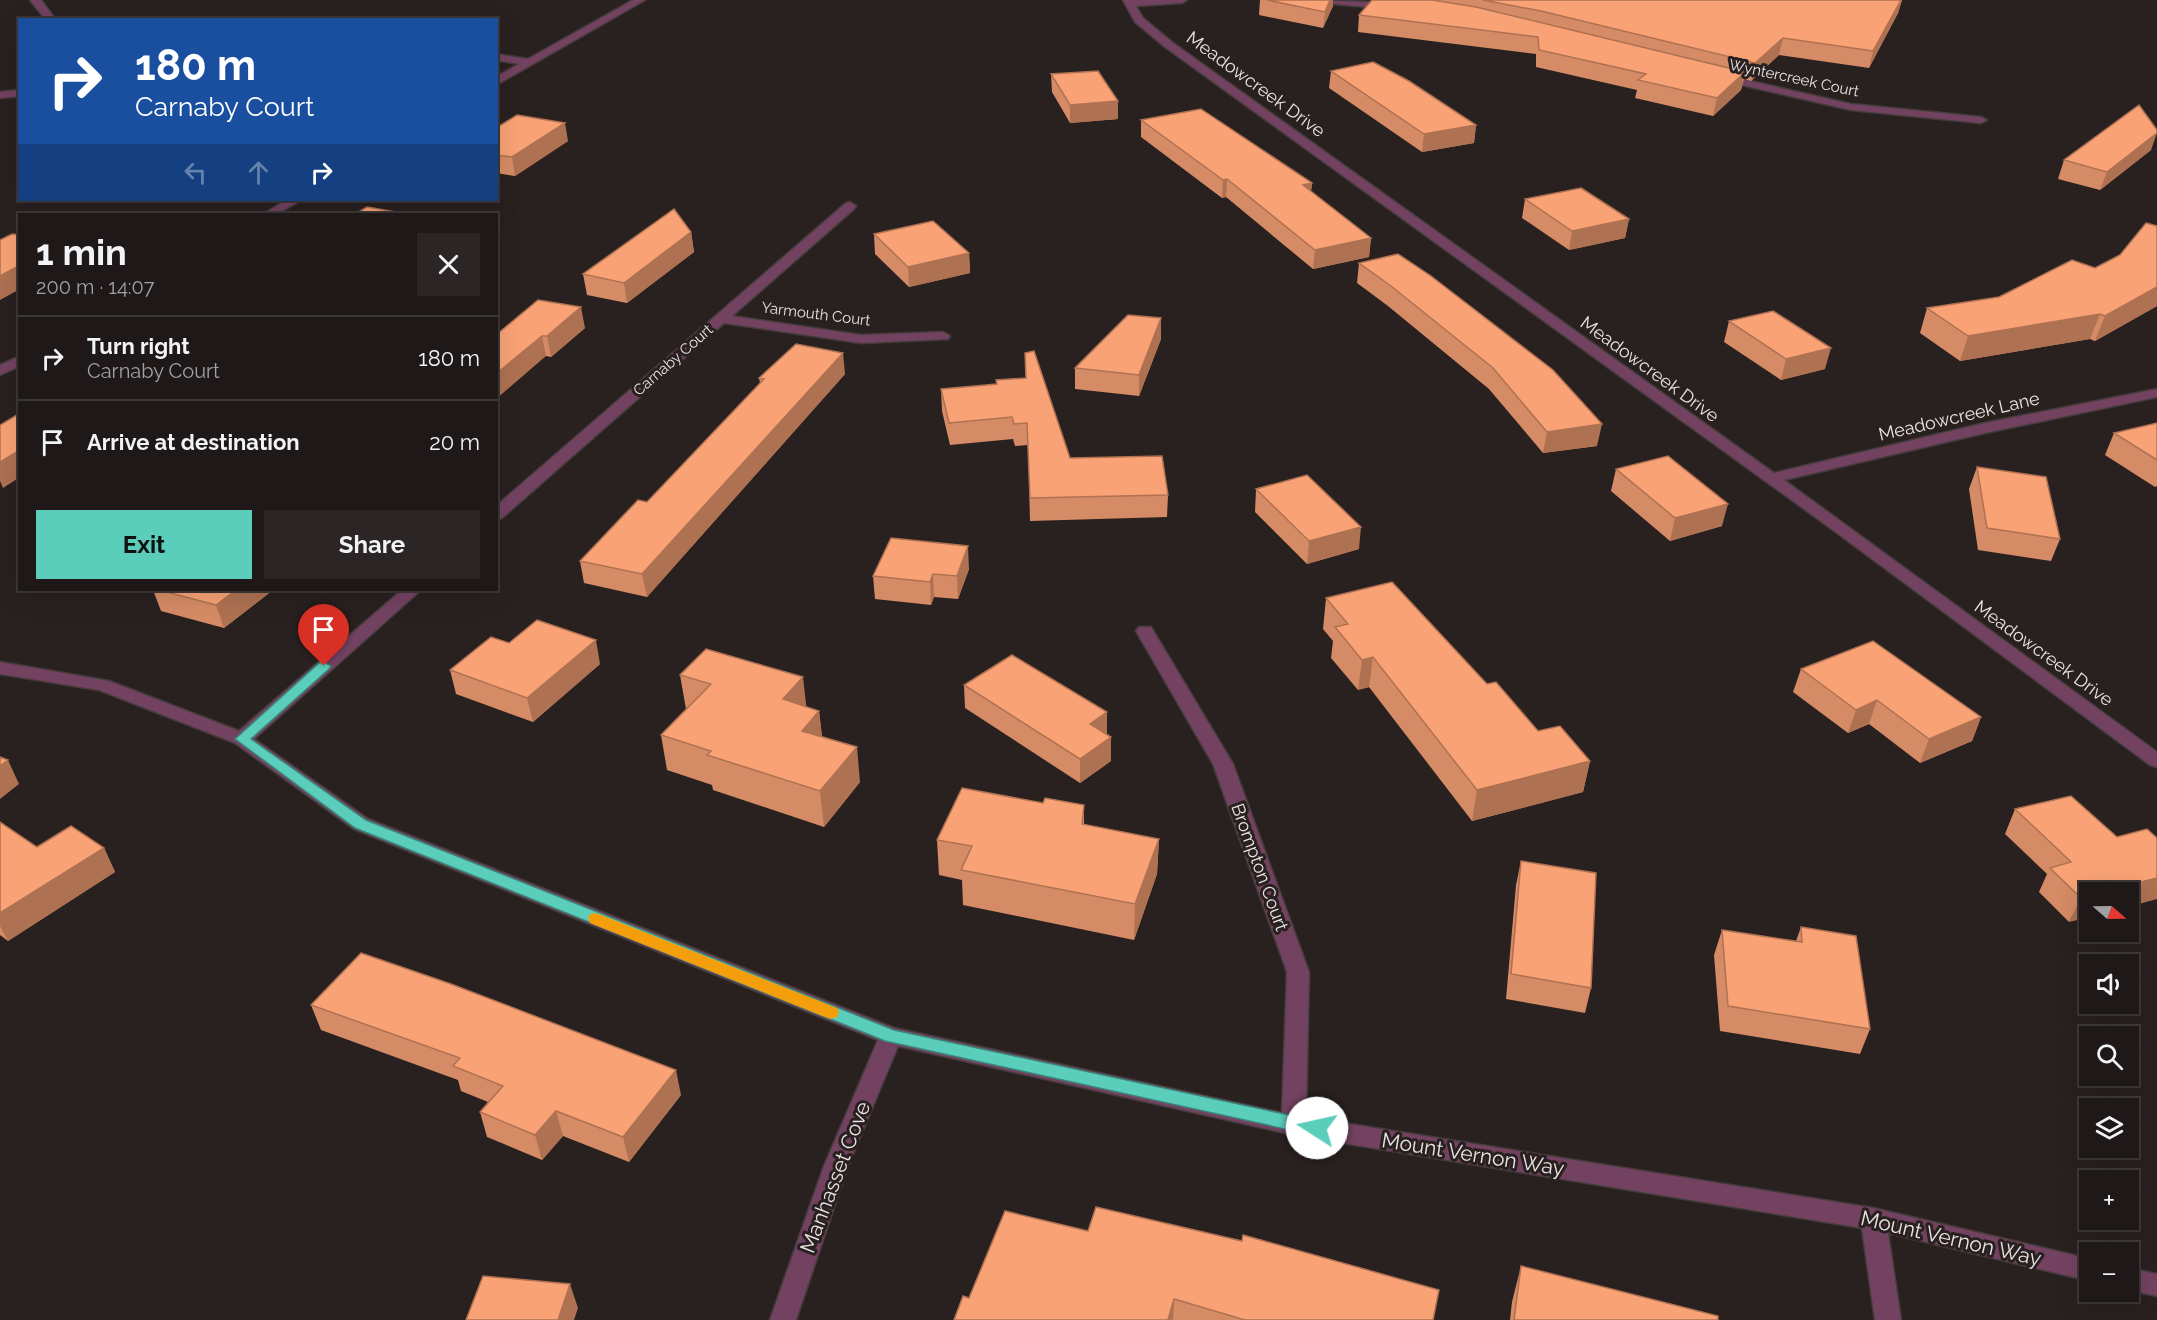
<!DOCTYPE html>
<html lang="en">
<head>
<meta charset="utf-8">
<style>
  body { margin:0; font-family:Raleway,sans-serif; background:#2c2525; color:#f1f3f6; height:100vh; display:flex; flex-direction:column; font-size:22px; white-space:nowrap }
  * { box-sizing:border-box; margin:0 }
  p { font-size:20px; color:#a1a0a2 }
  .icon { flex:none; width:33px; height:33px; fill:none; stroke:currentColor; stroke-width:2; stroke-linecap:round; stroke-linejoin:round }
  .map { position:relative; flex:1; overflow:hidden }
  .panel { position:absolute; left:18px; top:213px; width:480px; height:378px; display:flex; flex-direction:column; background:#1f1818; border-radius:0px; box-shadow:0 6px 24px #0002,0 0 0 2px #3c3737 }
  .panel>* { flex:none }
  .banner { position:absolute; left:18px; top:18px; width:480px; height:183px; border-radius:0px; box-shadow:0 6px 24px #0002,0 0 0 2px #3c3737; background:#1a4fa0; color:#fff; overflow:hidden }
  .needle { width:39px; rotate:110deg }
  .buttons { position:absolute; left:2079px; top:882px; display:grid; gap:12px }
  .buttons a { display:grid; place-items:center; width:60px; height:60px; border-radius:0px; background:#1f1818; box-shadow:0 6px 24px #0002,0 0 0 2px #3c3737; font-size:30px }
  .pin { position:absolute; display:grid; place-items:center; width:51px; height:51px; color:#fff; margin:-62px -26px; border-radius:50% 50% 50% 0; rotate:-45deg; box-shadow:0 0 6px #0007 }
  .pin .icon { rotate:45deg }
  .me { position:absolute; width:66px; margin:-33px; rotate:280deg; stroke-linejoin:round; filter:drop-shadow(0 0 4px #0008) }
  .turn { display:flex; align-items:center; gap:21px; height:126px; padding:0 18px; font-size:27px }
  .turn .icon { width:78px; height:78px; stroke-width:2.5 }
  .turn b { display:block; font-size:42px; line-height:51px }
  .lanes { display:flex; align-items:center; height:57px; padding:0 18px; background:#0003; justify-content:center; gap:30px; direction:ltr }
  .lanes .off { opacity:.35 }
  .round { display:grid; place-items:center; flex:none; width:63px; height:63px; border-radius:0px; background:#2c2525 }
  .head { display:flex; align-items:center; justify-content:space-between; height:102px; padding:0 18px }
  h1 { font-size:36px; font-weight:700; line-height:45px }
  .cta { display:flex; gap:12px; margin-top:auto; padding:12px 18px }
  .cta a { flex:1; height:69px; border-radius:0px; background:#5bcebb; color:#111; font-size:24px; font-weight:700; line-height:69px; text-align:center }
  .cta a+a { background:#2c2525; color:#f1f3f6 }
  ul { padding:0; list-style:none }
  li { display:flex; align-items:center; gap:18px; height:84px; padding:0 18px; border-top:2px solid #3c3737 }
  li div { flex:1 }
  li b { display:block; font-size:22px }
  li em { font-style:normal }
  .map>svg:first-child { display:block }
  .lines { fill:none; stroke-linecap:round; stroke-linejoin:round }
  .street-casing { stroke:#443b3b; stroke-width:3 }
  .street { fill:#734261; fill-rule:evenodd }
  .wall { fill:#d58b65 }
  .shaded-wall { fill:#ae7152 }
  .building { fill:#f8a275; stroke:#ae7152; stroke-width:1.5 }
  .route { fill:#5bcebb; stroke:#3b867a; stroke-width:1.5 }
  .slow { fill:#f59e0b }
  .labels { text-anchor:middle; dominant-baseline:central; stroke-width:6; stroke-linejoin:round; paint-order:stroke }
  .far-street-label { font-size:15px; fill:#e9e3e3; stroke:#292020 }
  .street-label { font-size:18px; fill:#e9e3e3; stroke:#292020 }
  .near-street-label { font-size:21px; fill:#e9e3e3; stroke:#292020 }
</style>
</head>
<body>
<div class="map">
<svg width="2157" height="1320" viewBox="0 0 2157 1320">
  <rect width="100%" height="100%" fill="#292020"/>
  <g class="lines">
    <defs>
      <path id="street" d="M 30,0 L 41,0 L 56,20 L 46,20 Z
        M 633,0 L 645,0 L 496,85 L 496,77 L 519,64 L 496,60 L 496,54 L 528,59 Z
        M 1123,0 L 1187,0 L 1182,3 L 1136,6 L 1143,18 L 1173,43 L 1774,473 L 1985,423 L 2157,389 L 2157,397 L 1985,433 L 1784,480 L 2157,752 L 2157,767 L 2150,765 L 1833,530 L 1165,47 L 1135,22 Z
        M 1316,0 L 1393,3 L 1398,6 L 1393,9 L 1321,3 Z
        M 1719,74 L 1851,104 L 1981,117 L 1987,120 L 1981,123 L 1851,110 L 1715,79 L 1714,77 Z
        M 20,90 L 20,96 L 0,98 L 0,92 Z
        M 287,200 L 301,200 L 277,214 L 263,214 Z
        M 850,202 L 856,206 L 854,209 L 732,316 L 861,335 L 943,332 L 950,336 L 948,339 L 861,343 L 724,323 L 502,518 L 496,520 L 496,506 L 846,203 Z
        M 20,356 L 20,366 L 0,375 L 0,365 Z
        M 402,590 L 421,590 L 254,739 L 368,819 L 894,1028 L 1282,1113 L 1287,972 L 1213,764 L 1136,631 L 1139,627 L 1151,627 L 1233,764 L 1309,972 L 1306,1117 L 1873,1208 L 2090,1259 L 2090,1281 L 1888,1233 L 1901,1320 L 1875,1320 L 1862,1228 L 1294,1135 L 898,1046 L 848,1166 L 796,1320 L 770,1320 L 824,1166 L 878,1040 L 354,829 L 235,743 L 99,690 L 0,674 L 0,662 L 109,681 L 239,731 Z
        M 2128,1268 L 2157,1274 L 2157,1296 L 2128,1290 Z"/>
    </defs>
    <use href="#street" class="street-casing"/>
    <use href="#street" class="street"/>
  </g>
  <path class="wall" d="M 1260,0 L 1333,0 L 1333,6 L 1323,28 L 1259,15 Z
    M 1372,0 L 1902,0 L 1898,13 L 1869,68 L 1779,55 L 1751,81 L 1744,79 L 1741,90 L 1713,116 L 1635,98 L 1637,90 L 1536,67 L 1536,54 L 1358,32 L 1359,15 Z
    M 1331,71 L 1476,125 L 1474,143 L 1422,152 L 1329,88 Z
    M 1051,74 L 1118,119 L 1070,123 L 1052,92 Z
    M 1141,120 L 1312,183 L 1311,191 L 1371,238 L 1369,257 L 1313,269 L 1226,197 L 1222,198 L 1141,137 Z
    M 496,128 L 568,141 L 515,176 L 496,173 Z
    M 2151,150 L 2100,190 L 2058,179 L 2064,160 Z
    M 1525,199 L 1629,219 L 1625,238 L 1569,250 L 1522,218 Z
    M 2157,226 L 2157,306 L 2095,341 L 2090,339 L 1960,361 L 1920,333 L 1927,308 L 1999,297 L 2095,268 L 2120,255 Z
    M 691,232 L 694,252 L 627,303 L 587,295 L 583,274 Z
    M 874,234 L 969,253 L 970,273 L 909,287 L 875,254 Z
    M 1359,263 L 1553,370 L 1597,446 L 1543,453 L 1489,389 L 1388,306 L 1357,283 Z
    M 1729,321 L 1825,369 L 1781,380 L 1724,342 Z
    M 585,328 L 551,357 L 546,356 L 496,335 Z
    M 1161,339 L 1139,396 L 1075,389 L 1075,368 Z
    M 845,374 L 647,597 L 584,583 L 580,561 L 647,502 L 760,383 L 759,378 Z
    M 996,380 L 1070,458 L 1168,495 L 1167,517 L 1030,521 L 1028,445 L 1015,446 L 1013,439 L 950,445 L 942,411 L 941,389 L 996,384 Z
    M 2157,423 L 2157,486 L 2155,487 L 2105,455 L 2114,433 Z
    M 1977,467 L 2060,539 L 2051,561 L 1978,550 L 1969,489 Z
    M 1616,469 L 1722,526 L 1670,541 L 1611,491 Z
    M 1256,489 L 1359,549 L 1307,564 L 1255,512 Z
    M 969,569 L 958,599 L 934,597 L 931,605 L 875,599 L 873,576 Z
    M 153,590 L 273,590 L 224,628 L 161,611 Z
    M 1326,598 L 1487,684 L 1538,731 L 1590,761 L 1583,792 L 1472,821 L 1369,687 L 1358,690 L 1331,658 L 1333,641 L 1323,629 Z
    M 509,643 L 600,664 L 533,722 L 456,694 L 450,670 Z
    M 1801,669 L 1981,717 L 1972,741 L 1920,763 L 1869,724 L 1848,733 L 1793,692 Z
    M 680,675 L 819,711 L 822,737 L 860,782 L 824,827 L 713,790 L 712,785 L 667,770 L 661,735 L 686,709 Z
    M 964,685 L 1111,761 L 1080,783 L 965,708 Z
    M 1043,803 L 1084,805 L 1084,825 L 1159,839 L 1157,874 L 1134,940 L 963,905 L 962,880 L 939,875 L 937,840 Z
    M 2015,809 L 2117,837 L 2069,922 L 2039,892 L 2047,874 L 2005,834 Z
    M 0,822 L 37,847 L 104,848 L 115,872 L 8,941 L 0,935 Z
    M 1521,861 L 1591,988 L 1585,1013 L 1506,999 L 1516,885 Z
    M 1801,927 L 1870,1029 L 1860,1054 L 1720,1031 L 1714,955 L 1722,930 L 1796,941 Z
    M 311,1005 L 681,1095 L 629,1162 L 563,1136 L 542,1160 L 487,1137 L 480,1112 L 488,1102 L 461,1091 L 458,1080 L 321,1030 Z
    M 1005,1211 L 1433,1320 L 954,1320 L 969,1298 Z
    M 1521,1266 L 1718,1320 L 1510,1320 L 1512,1302 Z"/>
  <path class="shaded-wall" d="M 1330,0 L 1333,0 L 1333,6 L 1323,28 L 1325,12 Z
    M 1901,0 L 1902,0 L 1898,13 L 1869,68 L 1873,51 Z
    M 1783,38 L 1779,55 L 1751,81 L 1755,63 Z
    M 1745,72 L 1741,90 L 1713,116 L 1717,98 Z
    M 1118,101 L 1118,119 L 1070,123 L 1070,105 Z
    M 565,123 L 568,141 L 515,176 L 512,157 Z
    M 1476,125 L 1474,143 L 1422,152 L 1424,134 Z
    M 2157,133 L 2151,150 L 2100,190 L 2107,172 Z
    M 1227,179 L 1226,197 L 1222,198 L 1223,180 Z
    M 1312,183 L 1310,201 L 1303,185 Z
    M 1629,219 L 1625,238 L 1569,250 L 1572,231 Z
    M 691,232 L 694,252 L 627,303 L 624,283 Z
    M 1371,238 L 1369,257 L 1313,269 L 1315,250 Z
    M 969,253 L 970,273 L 909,287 L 908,267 Z
    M 20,265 L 20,289 L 0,300 L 0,276 Z
    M 2157,287 L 2157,306 L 2095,341 L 2105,316 Z
    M 581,307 L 585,328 L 551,357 L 547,336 Z
    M 2100,314 L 2090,339 L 1960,361 L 1968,336 Z
    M 1161,318 L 1161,339 L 1139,396 L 1139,375 Z
    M 542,336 L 546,356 L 496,399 L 496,374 Z
    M 1831,348 L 1825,369 L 1781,380 L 1786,359 Z
    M 843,353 L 845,374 L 647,597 L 642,574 Z
    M 1602,424 L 1597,446 L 1543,453 L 1547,432 Z
    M 20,450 L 20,477 L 3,488 L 0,481 L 0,462 Z
    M 1728,504 L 1722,526 L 1670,541 L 1675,518 Z
    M 1361,527 L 1359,549 L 1307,564 L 1309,541 Z
    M 968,546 L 969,569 L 958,599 L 957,576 Z
    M 933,574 L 934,597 L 931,605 L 930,582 Z
    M 236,590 L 273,590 L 224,628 L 216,605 Z
    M 596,640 L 600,664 L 533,722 L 527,698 Z
    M 1373,657 L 1369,687 L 1358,690 L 1362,660 Z
    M 803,677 L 807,712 L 783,699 Z
    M 1877,700 L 1869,724 L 1848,733 L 1856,710 Z
    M 819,711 L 823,745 L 802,731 Z
    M 1107,712 L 1107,736 L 1090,724 Z
    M 1981,717 L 1972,741 L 1920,763 L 1929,739 Z
    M 1111,737 L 1111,761 L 1080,783 L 1080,759 Z
    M 857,747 L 860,782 L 824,827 L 820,791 Z
    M 8,760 L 19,784 L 0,799 L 0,766 Z
    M 1590,761 L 1583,792 L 1472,821 L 1477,790 Z
    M 1159,839 L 1157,874 L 1134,940 L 1135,904 Z
    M 104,848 L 115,872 L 8,941 L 0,926 L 0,913 Z
    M 2157,878 L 2157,899 L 2128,907 L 2128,892 L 2101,892 Z
    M 2090,895 L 2090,917 L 2069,922 L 2081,898 Z
    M 676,1070 L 681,1095 L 629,1162 L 623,1137 Z
    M 556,1111 L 563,1136 L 542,1160 L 535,1135 Z
    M 570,1284 L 578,1308 L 574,1320 L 558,1320 Z
    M 1174,1299 L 1173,1320 L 1168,1320 Z"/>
  <path class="building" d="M 1267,0 L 1330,0 L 1325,12 Z
    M 1372,0 L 1432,0 L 1476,7 L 1745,72 L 1717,98 L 1638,80 L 1646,74 L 1539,50 L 1538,37 L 1359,15 Z
    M 1483,0 L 1901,0 L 1873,51 L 1783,38 L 1755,63 L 1541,11 Z
    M 1373,62 L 1409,81 L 1476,125 L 1424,134 L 1331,71 Z
    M 1098,71 L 1118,101 L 1070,105 L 1051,74 Z
    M 2139,105 L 2157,130 L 2157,133 L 2107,172 L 2064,160 Z
    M 1201,109 L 1312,183 L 1303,185 L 1371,238 L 1315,250 L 1227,179 L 1223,180 L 1141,120 Z
    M 517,115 L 565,123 L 512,157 L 496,155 L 496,128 Z
    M 1581,188 L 1629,219 L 1572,231 L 1525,199 Z
    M 367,207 L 407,214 L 355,214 Z
    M 674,209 L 691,232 L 624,283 L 583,274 Z
    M 933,221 L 969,253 L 908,267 L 874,234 Z
    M 2146,223 L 2157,226 L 2157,287 L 2105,316 L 2100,314 L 1968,336 L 1927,308 L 1999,297 L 2072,260 L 2095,268 L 2120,255 Z
    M 12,234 L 20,235 L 20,265 L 0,276 L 0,240 Z
    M 1398,254 L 1431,276 L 1553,370 L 1602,424 L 1547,432 L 1493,368 L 1391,286 L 1359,263 Z
    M 538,300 L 581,307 L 547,336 L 542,336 L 496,374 L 496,335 Z
    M 1773,311 L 1831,348 L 1786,359 L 1729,321 Z
    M 1128,315 L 1161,318 L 1139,375 L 1075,368 Z
    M 796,344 L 843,353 L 642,574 L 580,561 L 638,500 L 647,502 L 764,379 L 759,378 Z
    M 1034,351 L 1070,458 L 1162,456 L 1168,495 L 1030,498 L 1027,423 L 1014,424 L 1012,417 L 949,423 L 941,389 L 997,384 L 996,380 L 1026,378 L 1025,353 Z
    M 20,413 L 20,450 L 0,462 L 0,425 Z
    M 2157,423 L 2157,460 L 2114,433 Z
    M 1668,456 L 1728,504 L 1675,518 L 1616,469 Z
    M 1977,467 L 2046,477 L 2060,539 L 1987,528 Z
    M 1307,475 L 1361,527 L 1309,541 L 1256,489 Z
    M 891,538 L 968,546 L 957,576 L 933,574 L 930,582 L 873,576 Z
    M 1392,582 L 1487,684 L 1496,682 L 1538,731 L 1560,726 L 1590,761 L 1477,790 L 1373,657 L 1362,660 L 1335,627 L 1348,624 L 1326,598 Z
    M 159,590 L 236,590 L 216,605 Z
    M 537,620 L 596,640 L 527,698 L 450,670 L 491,637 L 509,643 Z
    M 1873,641 L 1981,717 L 1929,739 L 1877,700 L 1856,710 L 1801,669 Z
    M 706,649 L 803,677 L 783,699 L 819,711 L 802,731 L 857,747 L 820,791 L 707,755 L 711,751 L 661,735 L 711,684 L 680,675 Z
    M 1012,655 L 1107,712 L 1090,724 L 1111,737 L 1080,759 L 964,685 Z
    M 0,757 L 8,760 L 0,766 Z
    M 962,788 L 1043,803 L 1045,798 L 1084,805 L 1082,824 L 1159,839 L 1135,904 L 961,870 L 972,846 L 937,840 Z
    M 2071,796 L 2117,837 L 2147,829 L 2157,838 L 2157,878 L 2101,892 L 2090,892 L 2090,895 L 2081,898 L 2050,868 L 2071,862 L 2015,809 Z
    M 0,822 L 37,847 L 71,826 L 104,848 L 0,913 Z
    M 1521,861 L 1596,873 L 1591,988 L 1511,974 Z
    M 1801,927 L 1856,936 L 1870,1029 L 1728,1006 L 1722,930 L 1802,942 Z
    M 361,953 L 451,984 L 676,1070 L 623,1137 L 556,1111 L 535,1135 L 480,1112 L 503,1086 L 453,1066 L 460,1058 L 311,1005 Z
    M 1096,1207 L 1242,1241 L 1243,1235 L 1439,1290 L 1433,1320 L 1245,1320 L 1174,1299 L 1168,1320 L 954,1320 L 963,1296 L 969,1298 L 1005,1211 L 1088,1231 Z
    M 1521,1266 L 1718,1316 L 1718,1320 L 1514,1320 Z
    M 483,1276 L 570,1284 L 558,1320 L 466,1320 Z"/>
  <path class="route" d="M 324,662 L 331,666 L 329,669 L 251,739 L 366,820 L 894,1030 L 1317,1121 L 1324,1123 L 1327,1128 L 1324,1134 L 1317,1136 L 885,1041 L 355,828 L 235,739 L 319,663 Z"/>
  <path class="slow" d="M 596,913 L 837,1008 L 839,1012 L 837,1017 L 831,1019 L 825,1017 L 590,923 L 588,918 L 590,914 Z"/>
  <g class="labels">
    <g class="far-street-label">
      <text transform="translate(1794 78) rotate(12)">Wyntercreek Court</text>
      <text transform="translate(816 314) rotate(7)">Yarmouth Court</text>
      <text transform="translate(673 360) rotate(-41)">Carnaby Court</text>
    </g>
    <g class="street-label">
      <text transform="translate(1256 84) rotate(36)">Meadowcreek Drive</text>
      <text transform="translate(1650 369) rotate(36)">Meadowcreek Drive</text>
      <text transform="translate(1959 416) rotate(-13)">Meadowcreek Lane</text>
      <text transform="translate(2044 653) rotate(36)">Meadowcreek Drive</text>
      <text transform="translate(1260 867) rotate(70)">Brompton Court</text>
    </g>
    <g class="near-street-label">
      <text transform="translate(1473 1154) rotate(9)">Mount Vernon Way</text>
      <text transform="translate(835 1177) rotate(-69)">Manhasset Cove</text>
      <text transform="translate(1951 1238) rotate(13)">Mount Vernon Way</text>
    </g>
  </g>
</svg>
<div class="buttons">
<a><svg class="needle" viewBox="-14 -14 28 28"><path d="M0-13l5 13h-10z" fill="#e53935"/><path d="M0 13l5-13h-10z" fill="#a1a0a2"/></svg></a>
<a><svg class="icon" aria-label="sound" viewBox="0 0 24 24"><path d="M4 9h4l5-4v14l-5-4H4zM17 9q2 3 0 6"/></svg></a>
<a><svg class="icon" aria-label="search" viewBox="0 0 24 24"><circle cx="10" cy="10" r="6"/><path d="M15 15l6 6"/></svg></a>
<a><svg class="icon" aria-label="layers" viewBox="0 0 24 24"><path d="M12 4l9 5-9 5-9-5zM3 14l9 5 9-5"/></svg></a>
<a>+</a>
<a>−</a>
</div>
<div class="pin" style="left:324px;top:666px;background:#d93025"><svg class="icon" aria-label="arrive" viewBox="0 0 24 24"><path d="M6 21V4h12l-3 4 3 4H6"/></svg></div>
<svg class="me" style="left:1317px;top:1128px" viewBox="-20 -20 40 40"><circle r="19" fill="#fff"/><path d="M0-13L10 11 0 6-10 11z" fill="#5bcebb"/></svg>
<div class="banner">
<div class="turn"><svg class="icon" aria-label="right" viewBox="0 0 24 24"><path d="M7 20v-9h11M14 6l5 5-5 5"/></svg><div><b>180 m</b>Carnaby Court</div></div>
<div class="lanes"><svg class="icon off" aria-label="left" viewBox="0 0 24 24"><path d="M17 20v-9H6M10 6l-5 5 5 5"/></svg><svg class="icon off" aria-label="ahead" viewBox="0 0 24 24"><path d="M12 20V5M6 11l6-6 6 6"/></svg><svg class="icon" aria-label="right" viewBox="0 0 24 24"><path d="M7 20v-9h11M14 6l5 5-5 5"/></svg></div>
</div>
<section class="panel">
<div class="head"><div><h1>1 min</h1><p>200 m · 14:07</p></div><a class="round"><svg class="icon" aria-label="close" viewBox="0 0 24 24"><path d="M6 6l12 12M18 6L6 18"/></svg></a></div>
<ul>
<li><svg class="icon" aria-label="right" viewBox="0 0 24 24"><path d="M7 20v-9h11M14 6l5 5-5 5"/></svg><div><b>Turn right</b><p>Carnaby Court</p></div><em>180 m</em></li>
<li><svg class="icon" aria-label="arrive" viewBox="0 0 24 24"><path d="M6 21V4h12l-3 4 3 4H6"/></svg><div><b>Arrive at destination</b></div><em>20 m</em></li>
</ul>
<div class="cta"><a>Exit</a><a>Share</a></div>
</section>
</div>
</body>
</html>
